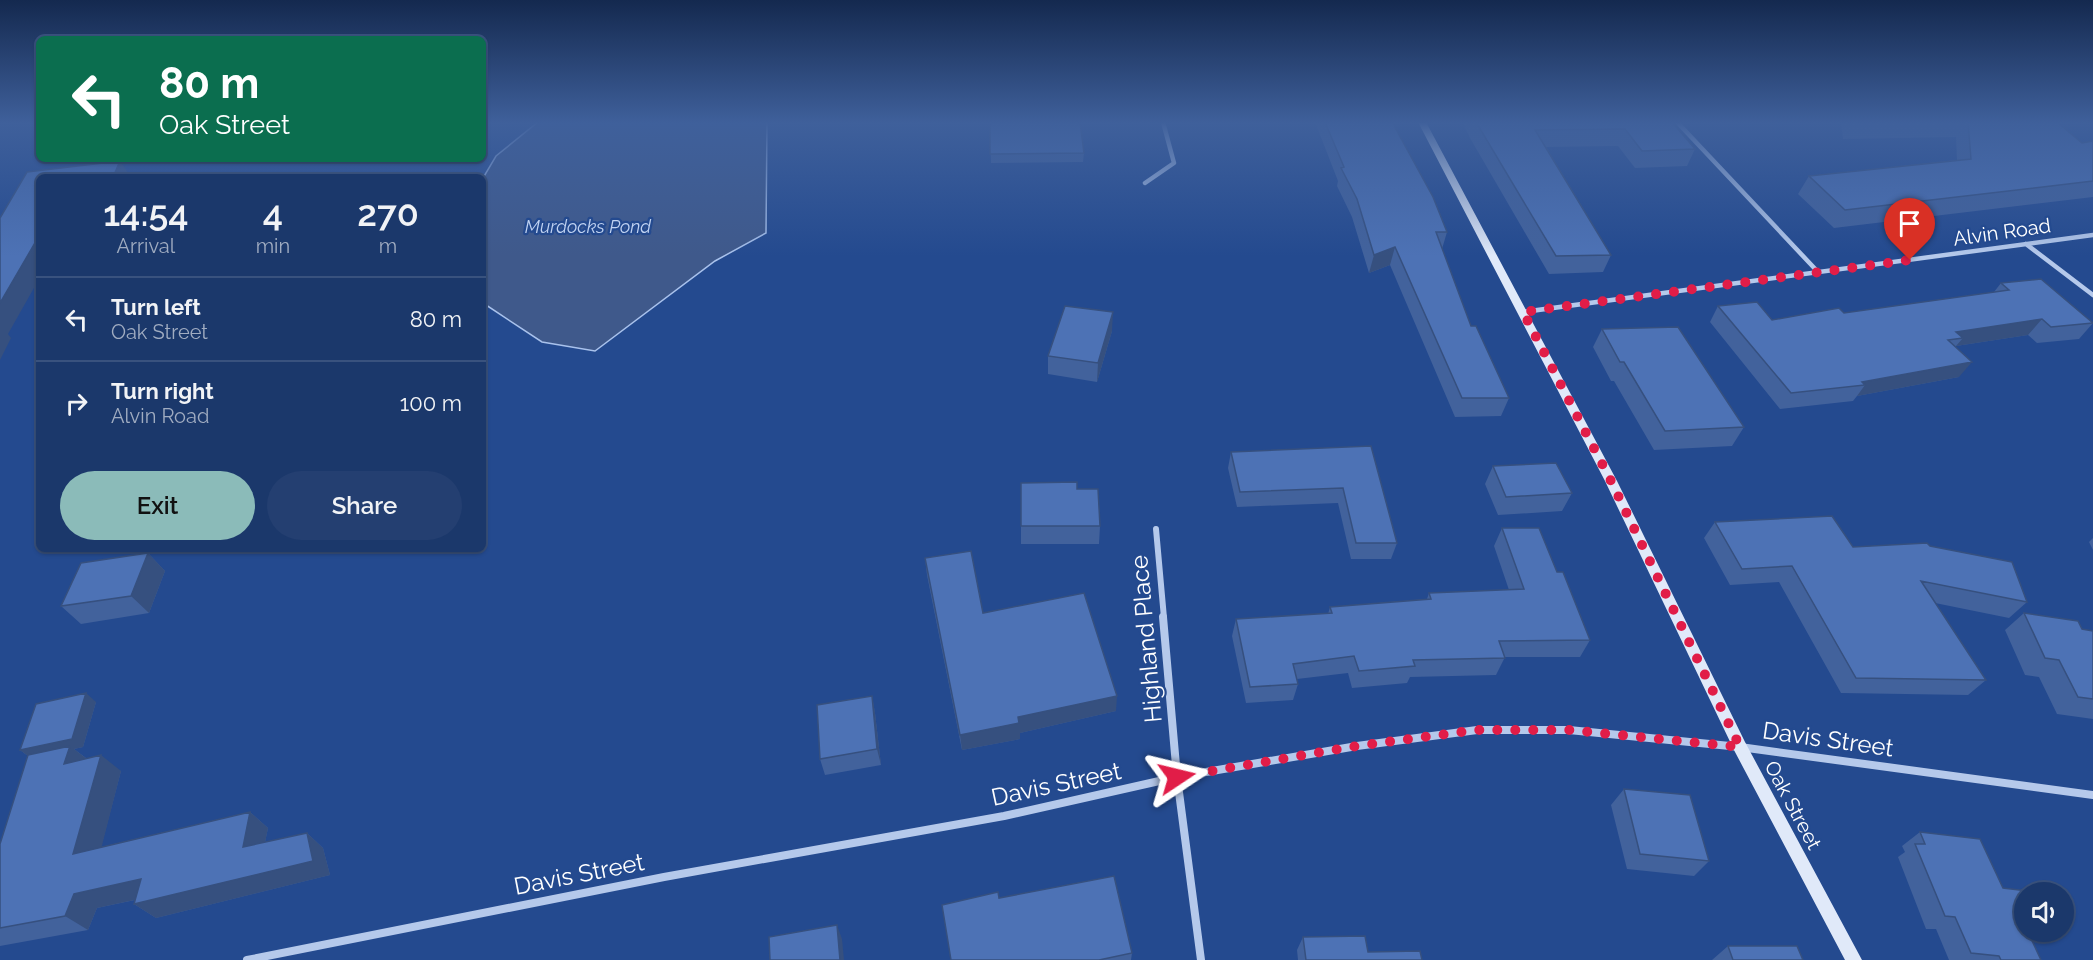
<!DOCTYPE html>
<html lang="en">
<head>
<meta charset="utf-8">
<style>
  body { margin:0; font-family:Raleway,sans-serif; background:#243f71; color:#f1f3f6; height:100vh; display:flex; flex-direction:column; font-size:22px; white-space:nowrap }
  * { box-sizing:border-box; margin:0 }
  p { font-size:20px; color:#a0acc1 }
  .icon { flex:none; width:33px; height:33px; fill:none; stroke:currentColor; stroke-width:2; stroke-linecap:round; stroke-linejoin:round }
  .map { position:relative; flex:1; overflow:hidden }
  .panel { position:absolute; left:36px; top:174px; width:450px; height:378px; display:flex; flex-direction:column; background:#1b386b; border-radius:9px; box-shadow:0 2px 4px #0004,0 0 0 2px #39527e }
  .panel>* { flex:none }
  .hud { position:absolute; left:36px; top:36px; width:450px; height:126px; border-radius:9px; box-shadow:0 2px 4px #0004,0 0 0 2px #39527e; background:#0b6e4f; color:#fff; overflow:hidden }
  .fabs { position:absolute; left:2014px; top:882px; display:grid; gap:12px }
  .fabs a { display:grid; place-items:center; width:60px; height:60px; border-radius:50%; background:#1b386b; box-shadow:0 2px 4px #0004,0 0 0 2px #39527e; font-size:30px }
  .pin { position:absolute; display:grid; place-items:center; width:51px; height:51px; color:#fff; margin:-62px -26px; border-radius:50% 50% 50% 0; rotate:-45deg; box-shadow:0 0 6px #0007 }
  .pin .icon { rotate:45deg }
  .me { position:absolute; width:66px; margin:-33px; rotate:80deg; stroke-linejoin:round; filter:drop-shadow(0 0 4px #0008) }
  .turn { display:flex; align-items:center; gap:21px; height:126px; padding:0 24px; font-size:27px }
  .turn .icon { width:78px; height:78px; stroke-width:2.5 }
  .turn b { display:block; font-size:42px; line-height:51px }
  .eta { display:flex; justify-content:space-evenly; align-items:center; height:102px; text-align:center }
  .eta b { font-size:36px; font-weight:600; line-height:42px }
  .cta { display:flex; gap:12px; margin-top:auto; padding:12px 24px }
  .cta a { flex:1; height:69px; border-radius:36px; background:#8bbbb9; color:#111; font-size:24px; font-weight:600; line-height:69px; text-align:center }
  .cta a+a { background:#243f71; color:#f1f3f6 }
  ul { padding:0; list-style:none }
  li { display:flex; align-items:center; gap:18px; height:84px; padding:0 24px; border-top:2px solid #39527e }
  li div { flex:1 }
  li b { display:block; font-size:22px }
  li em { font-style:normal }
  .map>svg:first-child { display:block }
  .water { fill:#3f598b; stroke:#a9c2ec; stroke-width:1.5 }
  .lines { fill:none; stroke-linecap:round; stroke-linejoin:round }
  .street-far2 { stroke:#b5c9eb; stroke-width:4.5 }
  .street-far1 { stroke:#b5c9eb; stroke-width:6 }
  .street { stroke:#b5c9eb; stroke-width:8 }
  .secondary { fill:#e0e9f9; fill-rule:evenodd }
  .wall { fill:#42629c }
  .shaded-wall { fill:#36507f }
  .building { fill:#4d72b5; stroke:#36507f; stroke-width:1.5 }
  .route { stroke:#e11d48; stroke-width:10; stroke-dasharray:0 18 }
  .labels { text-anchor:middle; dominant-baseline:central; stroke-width:4.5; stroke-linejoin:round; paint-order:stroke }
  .far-water-label { font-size:18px; font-style:italic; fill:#c1d3f2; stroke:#244a8f }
  .street-label { font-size:20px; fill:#fff; stroke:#244a8f }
  .near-street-label { font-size:24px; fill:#fff; stroke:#244a8f }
</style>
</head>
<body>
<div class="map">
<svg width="2093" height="960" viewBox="0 0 2093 960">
  <rect width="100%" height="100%" fill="#244a8f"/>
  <path class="water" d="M 538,122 L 767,122 L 766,233 L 715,261 L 595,351 L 542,342 L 483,303 L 483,178 L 496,156 Z"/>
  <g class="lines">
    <path class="street-far2" d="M 1677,122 L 1818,272
      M 1145,183 L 1174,163 L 1163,122
      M 2026,244 L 2093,295
      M 1523,312 L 2093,235"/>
    <path class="street-far1" d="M 1156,529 L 1164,618"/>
    <path class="street" d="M 1163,617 L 1177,777 L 1201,960
      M 247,960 L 664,877 L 1004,816 L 1177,777 L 1357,746 L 1477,730 L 1569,730 L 1740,747 L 2093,795"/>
    <path class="secondary" d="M 1418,122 L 1426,122 L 1617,481 L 1745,742 L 1862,960 L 1845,960 L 1735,752 L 1605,481 Z"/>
  </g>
  <path class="wall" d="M 990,122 L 1084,153 L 1083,162 L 991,163 Z
    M 1315,122 L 1392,122 L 1447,232 L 1442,249 L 1471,326 L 1509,398 L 1501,416 L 1455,417 L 1390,265 L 1369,273 L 1352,217 L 1337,186 L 1338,181 Z
    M 1462,122 L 1672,122 L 1695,149 L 1687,166 L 1635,168 L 1618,146 L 1546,147 L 1611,255 L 1603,272 L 1549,274 L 1470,138 Z
    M 1841,122 L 2057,122 L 2082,143 L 2093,141 L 2093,197 L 1834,228 L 1798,194 L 1809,176 L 1957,160 L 1956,137 L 1843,139 Z
    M 2001,283 L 2093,323 L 2079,339 L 2037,343 L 2028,335 L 1956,346 L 1956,347 L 1959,377 L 1857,396 L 1853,401 L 1780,409 L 1710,322 L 1718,306 L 1772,320 L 1844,313 L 1994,292 Z
    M 1602,329 L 1744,427 L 1732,446 L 1654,450 L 1614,381 L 1611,381 L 1593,347 Z
    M 1112,331 L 1097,382 L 1048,374 L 1048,356 Z
    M 1371,446 L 1397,543 L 1391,559 L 1351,559 L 1338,503 L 1237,507 L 1228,468 L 1231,452 Z
    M 1493,466 L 1572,493 L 1562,511 L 1498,515 L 1485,484 Z
    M 1077,489 L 1100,526 L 1099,544 L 1021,544 L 1021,526 Z
    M 1715,522 L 1853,547 L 1930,546 L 2027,602 L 2009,618 L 1935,603 L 1986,680 L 1968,695 L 1841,693 L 1779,582 L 1730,585 L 1704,538 Z
    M 1502,528 L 1557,572 L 1590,640 L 1580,657 L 1505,657 L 1496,675 L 1410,677 L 1407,683 L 1352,688 L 1348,673 L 1297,679 L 1298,684 L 1293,700 L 1246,703 L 1232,636 L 1236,619 L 1328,614 L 1330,607 L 1427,599 L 1429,593 L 1509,590 L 1494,546 Z
    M 2093,538 L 2093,550 L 2089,542 Z
    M 148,553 L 165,571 L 149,613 L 81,624 L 61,606 Z
    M 925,558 L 983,613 L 1116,711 L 1020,733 L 1020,739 L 962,750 L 927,575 Z
    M 2024,613 L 2082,629 L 2093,631 L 2093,719 L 2057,714 L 2039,677 L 2025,675 L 2005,630 Z
    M 872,696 L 875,713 L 881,765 L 825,775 L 820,759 Z
    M 96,702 L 83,747 L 74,749 L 86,758 L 121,771 L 101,847 L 250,812 L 268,828 L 265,842 L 307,833 L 323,848 L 330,875 L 156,918 L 134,904 L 135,900 L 97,908 L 88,930 L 0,946 L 0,844 L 28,756 L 20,750 Z
    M 1624,789 L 1709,861 L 1694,876 L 1627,869 L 1611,805 Z
    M 1920,832 L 2003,888 L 2025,892 L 2025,932 L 2046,932 L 2033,939 L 2031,938 L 2041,960 L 1949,960 L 1936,929 L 1926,929 L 1898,857 L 1905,852 L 1902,846 Z
    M 999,898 L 1132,953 L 1131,960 L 951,960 Z
    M 1303,937 L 1368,952 L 1422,960 L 1298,960 L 1297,950 Z
    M 1728,946 L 1803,960 L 1712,960 Z"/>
  <path class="shaded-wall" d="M 120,161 L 131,177 L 113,177 Z
    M 39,236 L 39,279 L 8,334 L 11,338 L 0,360 L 0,303 Z
    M 1395,247 L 1390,265 L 1369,273 L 1374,255 Z
    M 1113,312 L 1112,331 L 1097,382 L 1098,363 Z
    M 2042,319 L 2028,335 L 1956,346 L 1963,338 L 1956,332 Z
    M 1972,362 L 1959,377 L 1857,396 L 1865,385 L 1862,382 Z
    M 148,553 L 165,571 L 149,613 L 131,596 Z
    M 86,693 L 96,702 L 83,747 L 74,749 L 91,762 L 64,764 L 32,759 L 20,750 Z
    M 872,696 L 875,713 L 881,765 L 877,749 Z
    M 1117,696 L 1116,711 L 1020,733 L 1020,739 L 962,750 L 960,735 L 1018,717 Z
    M 101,755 L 121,771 L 96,869 L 73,854 Z
    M 250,812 L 268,828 L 261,862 L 243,847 Z
    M 307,833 L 323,848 L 330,875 L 156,918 L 134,904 Z
    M 141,879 L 162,894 L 97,908 L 88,930 L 65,916 L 74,894 Z
    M 837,925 L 842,939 L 844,960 L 840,960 Z"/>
  <path class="building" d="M 990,122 L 1080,122 L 1084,153 L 990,154 Z
    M 1325,122 L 1392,122 L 1433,197 L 1447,232 L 1436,232 L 1471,326 L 1476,326 L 1509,398 L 1462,398 L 1395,247 L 1374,255 L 1357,199 L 1341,168 L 1344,167 Z
    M 1476,122 L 1672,122 L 1695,149 L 1642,151 L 1625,129 L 1535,130 L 1611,255 L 1556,256 Z
    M 1968,122 L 2057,122 L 2082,143 L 2093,141 L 2093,181 L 1845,210 L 1809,176 L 1971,159 Z
    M 120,161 L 113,177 L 39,177 L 39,236 L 0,303 L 0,218 L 27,172 Z
    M 2041,279 L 2093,323 L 2051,327 L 2042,319 L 1956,332 L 1963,338 L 1948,340 L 1972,362 L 1862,382 L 1865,385 L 1791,393 L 1718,306 L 1757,302 L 1772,320 L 1839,308 L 1844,313 L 2009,290 L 2001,283 Z
    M 1065,306 L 1113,312 L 1098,363 L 1048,356 Z
    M 1678,327 L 1744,427 L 1665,431 L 1624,362 L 1620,362 L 1602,329 Z
    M 1371,446 L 1397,543 L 1356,543 L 1343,488 L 1240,492 L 1231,452 Z
    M 1556,463 L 1572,493 L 1506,497 L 1493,466 Z
    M 1077,482 L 1077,489 L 1098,489 L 1100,526 L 1021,526 L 1021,483 Z
    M 1832,516 L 1853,547 L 1927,543 L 1930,546 L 2012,562 L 2027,602 L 1921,581 L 1986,680 L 1856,678 L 1792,566 L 1742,569 L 1715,522 Z
    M 1502,528 L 1539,528 L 1557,572 L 1563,572 L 1590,640 L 1499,641 L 1505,658 L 1413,660 L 1415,666 L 1359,671 L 1354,656 L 1293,664 L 1298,684 L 1250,687 L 1236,619 L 1332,613 L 1330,607 L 1431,599 L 1429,593 L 1524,589 Z
    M 971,551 L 983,613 L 1084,593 L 1117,696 L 1018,717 L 1019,723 L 960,735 L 925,558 Z
    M 148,553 L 131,596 L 61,606 L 81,563 Z
    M 2024,613 L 2078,621 L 2082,629 L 2093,631 L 2093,699 L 2078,697 L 2059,660 L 2045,658 Z
    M 86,693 L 72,739 L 20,750 L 36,704 Z
    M 872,696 L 877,749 L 820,759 L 817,705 Z
    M 70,746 L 64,764 L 101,755 L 73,854 L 250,812 L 243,847 L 307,833 L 313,861 L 134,904 L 141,879 L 74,894 L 65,916 L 0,928 L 0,844 L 28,755 Z
    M 1624,789 L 1690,795 L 1709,861 L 1640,854 Z
    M 1920,832 L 1980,839 L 2003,888 L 2036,892 L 2025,892 L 2025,932 L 2028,932 L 2041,960 L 2001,960 L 1999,956 L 1971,953 L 1955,917 L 1945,916 L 1915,844 L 1925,844 Z
    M 1114,876 L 1132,953 L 1099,960 L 951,960 L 942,905 L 998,892 L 999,898 Z
    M 837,925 L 840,960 L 770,960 L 769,937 Z
    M 1365,936 L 1368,952 L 1420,951 L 1422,960 L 1306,960 L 1303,937 Z
    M 1728,946 L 1797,946 L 1803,960 L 1733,960 Z"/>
  <linearGradient id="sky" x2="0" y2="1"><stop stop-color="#14294f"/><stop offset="0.48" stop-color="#3f609b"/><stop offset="1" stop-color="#3f609b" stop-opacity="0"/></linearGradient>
  <rect width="2093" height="256" fill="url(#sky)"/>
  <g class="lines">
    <path class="route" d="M 1177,777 L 1357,746 L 1477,730 L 1569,730 L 1740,747 L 1611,481 L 1523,312 L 1910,260"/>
  </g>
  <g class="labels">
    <g class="far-water-label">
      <text x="588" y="226">Murdocks Pond</text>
    </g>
    <g class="street-label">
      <text transform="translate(2002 232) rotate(-8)">Alvin Road</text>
      <text transform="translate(1793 805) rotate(62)">Oak Street</text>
    </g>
    <g class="near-street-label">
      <text transform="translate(1146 639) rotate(-95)">Highland Place</text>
      <text transform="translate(1828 739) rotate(8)">Davis Street</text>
      <text transform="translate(1056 784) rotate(-12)">Davis Street</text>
      <text transform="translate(579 874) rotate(-11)">Davis Street</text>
    </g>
  </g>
</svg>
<div class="fabs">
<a><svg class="icon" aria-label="sound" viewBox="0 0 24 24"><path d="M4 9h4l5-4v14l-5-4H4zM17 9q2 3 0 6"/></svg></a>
</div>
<div class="pin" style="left:1910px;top:260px;background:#d93025"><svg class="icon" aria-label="arrive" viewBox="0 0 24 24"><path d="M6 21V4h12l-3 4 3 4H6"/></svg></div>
<svg class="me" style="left:1177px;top:777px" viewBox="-20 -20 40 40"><path d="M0-17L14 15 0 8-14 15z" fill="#e11d48" stroke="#fff" stroke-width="4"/></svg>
<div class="hud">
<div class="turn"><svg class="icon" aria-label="left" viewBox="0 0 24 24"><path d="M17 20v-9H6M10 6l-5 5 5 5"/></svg><div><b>80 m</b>Oak Street</div></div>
</div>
<section class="panel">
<div class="eta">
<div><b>14:54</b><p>Arrival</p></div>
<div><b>4</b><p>min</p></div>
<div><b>270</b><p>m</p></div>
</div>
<ul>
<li><svg class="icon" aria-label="left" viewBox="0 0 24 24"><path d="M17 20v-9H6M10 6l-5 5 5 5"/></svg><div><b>Turn left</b><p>Oak Street</p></div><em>80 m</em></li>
<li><svg class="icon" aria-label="right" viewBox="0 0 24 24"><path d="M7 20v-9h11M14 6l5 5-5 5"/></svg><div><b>Turn right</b><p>Alvin Road</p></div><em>100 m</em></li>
</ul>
<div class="cta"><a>Exit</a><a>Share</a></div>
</section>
</div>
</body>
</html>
